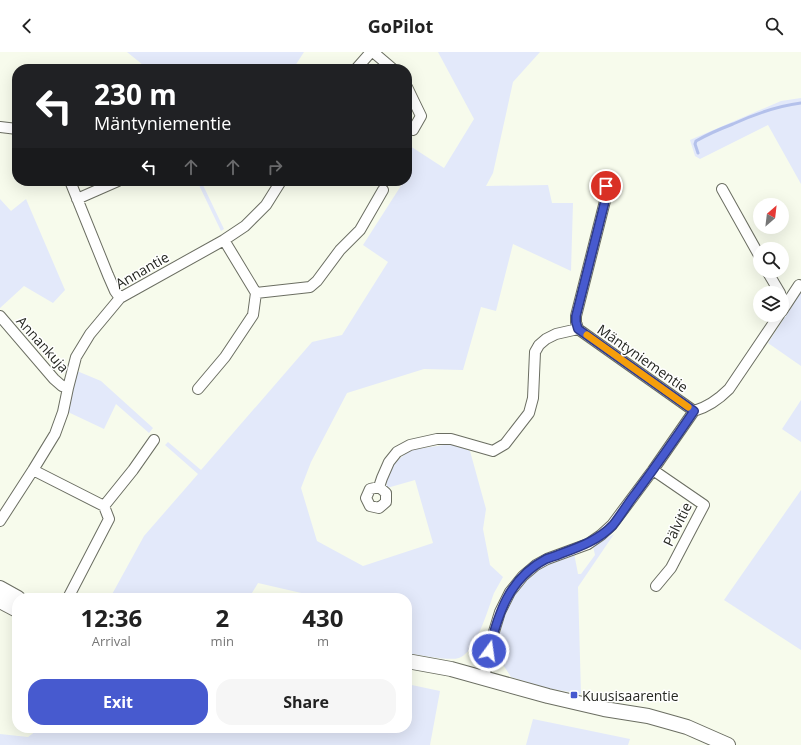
<!DOCTYPE html>
<html lang="en">
<head>
<meta charset="utf-8">
<style>
  body { margin:0; font-family:"Open Sans",sans-serif; background:#f6f6f6; color:#222; height:100vh; display:flex; flex-direction:column; font-size:15px; white-space:nowrap }
  * { box-sizing:border-box; margin:0 }
  p { font-size:13px; color:#767676 }
  .icon { flex:none; width:22px; height:22px; fill:none; stroke:currentColor; stroke-width:2; stroke-linecap:round; stroke-linejoin:round }
  .map { position:relative; flex:1; overflow:hidden }
  .sheet { position:absolute; left:12px; top:541px; width:400px; height:140px; display:flex; flex-direction:column; background:#fff; border-radius:16px; box-shadow:0 4px 16px #0002 }
  .sheet>* { flex:none }
  .guide { position:absolute; left:12px; top:12px; width:400px; height:122px; border-radius:16px; box-shadow:0 4px 16px #0002; background:#202124; color:#fff; overflow:hidden }
  .needle { width:26px; rotate:28deg }
  .buttons { position:absolute; left:753px; top:146px; display:grid; gap:8px }
  .buttons a { display:grid; place-items:center; width:36px; height:36px; border-radius:50%; background:#fff; box-shadow:0 4px 16px #0002; font-size:20px }
  .pin { position:absolute; display:grid; place-items:center; width:34px; height:34px; color:#fff; margin:-17px; border:2px solid #fff; border-radius:50%; box-shadow:0 1px 4px #0007 }
  .me { position:absolute; width:44px; margin:-22px; rotate:14deg; stroke-linejoin:round; filter:drop-shadow(0 0 3px #0008) }
  .turn { display:flex; align-items:center; gap:14px; height:84px; padding:0 16px; font-size:18px }
  .turn .icon { width:52px; height:52px; stroke-width:2.5 }
  .turn b { display:block; font-size:28px; line-height:34px }
  .lanes { display:flex; align-items:center; height:38px; padding:0 16px; background:#0003; justify-content:center; gap:20px; direction:ltr }
  .lanes .off { opacity:.35 }
  .eta { display:flex; justify-content:space-evenly; align-items:center; height:68px; text-align:center }
  .eta b { font-size:24px; font-weight:700; line-height:28px }
  .button { display:flex; gap:8px; margin-top:auto; padding:8px 16px }
  .button a { flex:1; height:46px; border-radius:16px; background:#475acf; color:#fff; font-size:16px; font-weight:700; line-height:46px; text-align:center }
  .button a+a { background:#f6f6f6; color:#222 }
  header { display:flex; justify-content:space-between; align-items:center; height:52px; padding:0 16px; background:#fff; font-size:18px; font-weight:700 }
  .map>svg:first-child { display:block }
  .green { fill:#e3e9fa }
  .lines { fill:none; stroke-linecap:round; stroke-linejoin:round }
  .stream { stroke:#b4c1eb; stroke-width:3 }
  .street-casing { stroke:#6b6e62; stroke-width:12 }
  .secondary-casing { stroke:#6b6e62; stroke-width:16 }
  .street { stroke:#fff; stroke-width:10 }
  .secondary { stroke:#fff; stroke-width:14 }
  .route-casing { stroke:#2e3a87; stroke-width:10 }
  .route { stroke:#475acf; stroke-width:7 }
  .slow { stroke:#f59e0b; stroke-width:7 }
  .poi-dot { fill:#475acf; stroke:#fff; stroke-width:1.5 }
  .labels { text-anchor:middle; dominant-baseline:central; stroke-width:3; stroke-linejoin:round; paint-order:stroke }
  .street-label { font-size:14px; fill:#262822; stroke:#fff }
  .poi-label { font-size:14px; fill:#262822; stroke:#fff; text-anchor:start }
</style>
</head>
<body>
<header><svg class="icon" aria-label="back" viewBox="0 0 24 24"><path d="M15 5l-7 7 7 7"/></svg>GoPilot<svg class="icon" aria-label="search" viewBox="0 0 24 24"><circle cx="10" cy="10" r="6"/><path d="M15 15l6 6"/></svg></header>
<div class="map">
<svg width="801" height="693" viewBox="0 0 801 693">
  <rect width="100%" height="100%" fill="#f7fbec"/>
  <path class="green" d="M 127,0 L 304,0 L 293,17 L 148,17 Z
    M 438,0 L 540,0 L 513,30 L 493,121 L 486,134 L 548,133 L 552,151 L 573,151 L 571,219 L 513,192 L 496,259 L 481,255 L 463,318 L 424,317 L 347,341 L 311,410 L 301,436 L 317,489 L 363,514 L 433,491 L 415,428 L 387,436 L 386,429 L 393,412 L 410,398 L 451,392 L 470,399 L 486,457 L 483,477 L 490,513 L 503,525 C 500,530 497,536 494,541 C 488,557 476,600 459,606 C 450,609 418,603 407,601 L 407,546 L 323,546 L 258,531 L 249,546 L 110,546 L 144,484 L 198,422 L 165,393 L 168,390 L 201,418 L 312,290 L 342,283 L 388,210 L 363,193 L 404,129 L 407,129 L 407,92 L 444,116 L 474,67 Z
    M 801,46 L 801,132 L 768,73 L 700,107 L 695,104 L 690,88 L 781,49 Z
    M 197,129 L 204,129 L 202,131 L 224,177 L 221,179 Z
    M 0,147 L 11,159 L 26,147 L 65,238 L 53,251 L 24,234 L 0,256 Z
    M 801,240 L 801,314 L 768,291 Z
    M 77,319 L 101,329 L 153,376 L 149,381 L 116,352 L 104,377 L 68,360 Z
    M 801,348 L 801,390 L 782,377 Z
    M 801,438 L 801,598 L 724,548 Z
    M 614,482 L 578,535 L 581,642 L 547,636 L 511,625 C 507,618 499,609 499,601 C 497,584 505,556 514,542 C 517,537 522,532 526,528 C 539,514 557,508 574,501 L 578,522 L 581,522 L 595,503 L 593,494 Z
    M 407,632 L 440,639 L 430,693 L 0,693 L 0,682 L 28,685 L 40,676 L 407,676 Z
    M 533,667 L 630,687 L 628,693 L 526,693 Z"/>
  <g class="lines">
    <path class="stream" d="M 698,101 L 695,92 L 696,89 C 708,82 720,77 733,72 C 755,62 777,54 801,51"/>
    <defs>
      <path id="street" d="M 373,0 L 393,17
        M 356,17 L 371,0
        M 407,35 L 421,64 L 413,78
        M 0,75 L 17,77
        M 70,129 L 108,223 L 115,239 L 120,246
        M 606,134 L 605,149 L 576,264 L 576,270 L 578,277 L 694,359
        M 722,137 L 760,205
        M 77,147 L 118,129
        M 224,188 L 256,241 L 310,235 L 317,229 L 340,198 L 360,178 L 383,138
        M 767,219 L 780,241
        M 782,259 L 799,233
        M 0,264 L 54,327 L 62,334 L 68,336
        M 198,337 L 225,305 L 253,263 L 256,241
        M 33,418 L 104,454 L 133,418 L 154,388
        M 653,418 L 704,453 L 694,472 L 671,516 L 656,534
        M 379,435 L 382,426 L 389,410 L 397,400 L 410,393 L 437,387 L 451,387 L 493,399 L 505,392 L 529,361 L 533,346 L 535,300 L 539,293 L 546,287 L 556,282 L 578,277
        M 379,435 L 386,441 L 386,450 L 379,456 L 370,454 L 366,446 L 370,437 Z
        M 0,469 L 33,418 L 55,382 L 63,360 L 68,336 L 76,305 L 90,282 L 120,246 L 224,188 L 245,174 L 266,153 L 281,129
        M 69,544 L 109,467 L 104,454
        M 484,626 L 493,583 L 500,560 L 510,540 L 523,524 L 536,513 L 547,507 L 588,492 L 601,483 L 612,473 L 653,418 L 694,359 C 708,355 719,347 729,337 L 779,263"/>
      <path id="secondary" d="M 0,536 L 18,546
        M 0,549 L 17,558
        M 407,609 L 451,617 L 548,644 L 604,657 L 648,664 L 687,675 L 728,693"/>
    </defs>
    <use href="#street" class="street-casing"/>
    <use href="#secondary" class="secondary-casing"/>
    <use href="#street" class="street"/>
    <use href="#secondary" class="secondary"/>
  </g>
  <g class="lines">
    <defs>
      <path id="route" d="M 489,599 C 498,562 509,526 546,507 C 551,505 556,504 560,502 C 579,495 599,488 613,473 C 621,463 628,451 636,441 C 656,414 675,387 694,359 L 578,277 L 576,270 L 576,264 L 605,149 L 606,134"/>
    </defs>
    <use href="#route" class="route-casing"/>
    <use href="#route" class="route"/>
    <path class="slow" d="M 587,283 L 688,355"/>
  </g>
  <rect class="poi-dot" x="570" y="639" width="8" height="8" rx="2"/>
  <g class="labels">
    <g class="street-label">
      <text transform="translate(142 218) rotate(-30)">Annantie</text>
      <text transform="translate(43 292) rotate(48)">Annankuja</text>
      <text transform="translate(643 306) rotate(35)">Mäntyniementie</text>
      <text transform="translate(677 472) rotate(-64)">Pälvitie</text>
    </g>
    <g class="poi-label">
      <text x="582" y="643">Kuusisaarentie</text>
    </g>
  </g>
</svg>
<div class="buttons">
<a><svg class="needle" viewBox="-14 -14 28 28"><path d="M0-13l5 13h-10z" fill="#e53935"/><path d="M0 13l5-13h-10z" fill="#767676"/></svg></a>
<a><svg class="icon" aria-label="search" viewBox="0 0 24 24"><circle cx="10" cy="10" r="6"/><path d="M15 15l6 6"/></svg></a>
<a><svg class="icon" aria-label="layers" viewBox="0 0 24 24"><path d="M12 4l9 5-9 5-9-5zM3 14l9 5 9-5"/></svg></a>
</div>
<div class="pin" style="left:606px;top:134px;background:#d93025"><svg class="icon" aria-label="arrive" viewBox="0 0 24 24"><path d="M6 21V4h12l-3 4 3 4H6"/></svg></div>
<svg class="me" style="left:489px;top:599px" viewBox="-20 -20 40 40"><circle r="17" fill="#475acf" stroke="#fff" stroke-width="3"/><path d="M0-11L8 9 0 5-8 9z" fill="#fff"/></svg>
<div class="guide">
<div class="turn"><svg class="icon" aria-label="left" viewBox="0 0 24 24"><path d="M17 20v-9H6M10 6l-5 5 5 5"/></svg><div><b>230 m</b>Mäntyniementie</div></div>
<div class="lanes"><svg class="icon" aria-label="left" viewBox="0 0 24 24"><path d="M17 20v-9H6M10 6l-5 5 5 5"/></svg><svg class="icon off" aria-label="ahead" viewBox="0 0 24 24"><path d="M12 20V5M6 11l6-6 6 6"/></svg><svg class="icon off" aria-label="ahead" viewBox="0 0 24 24"><path d="M12 20V5M6 11l6-6 6 6"/></svg><svg class="icon off" aria-label="right" viewBox="0 0 24 24"><path d="M7 20v-9h11M14 6l5 5-5 5"/></svg></div>
</div>
<section class="sheet">
<div class="eta">
<div><b>12:36</b><p>Arrival</p></div>
<div><b>2</b><p>min</p></div>
<div><b>430</b><p>m</p></div>
</div>
<div class="button"><a>Exit</a><a>Share</a></div>
</section>
</div>
</body>
</html>
